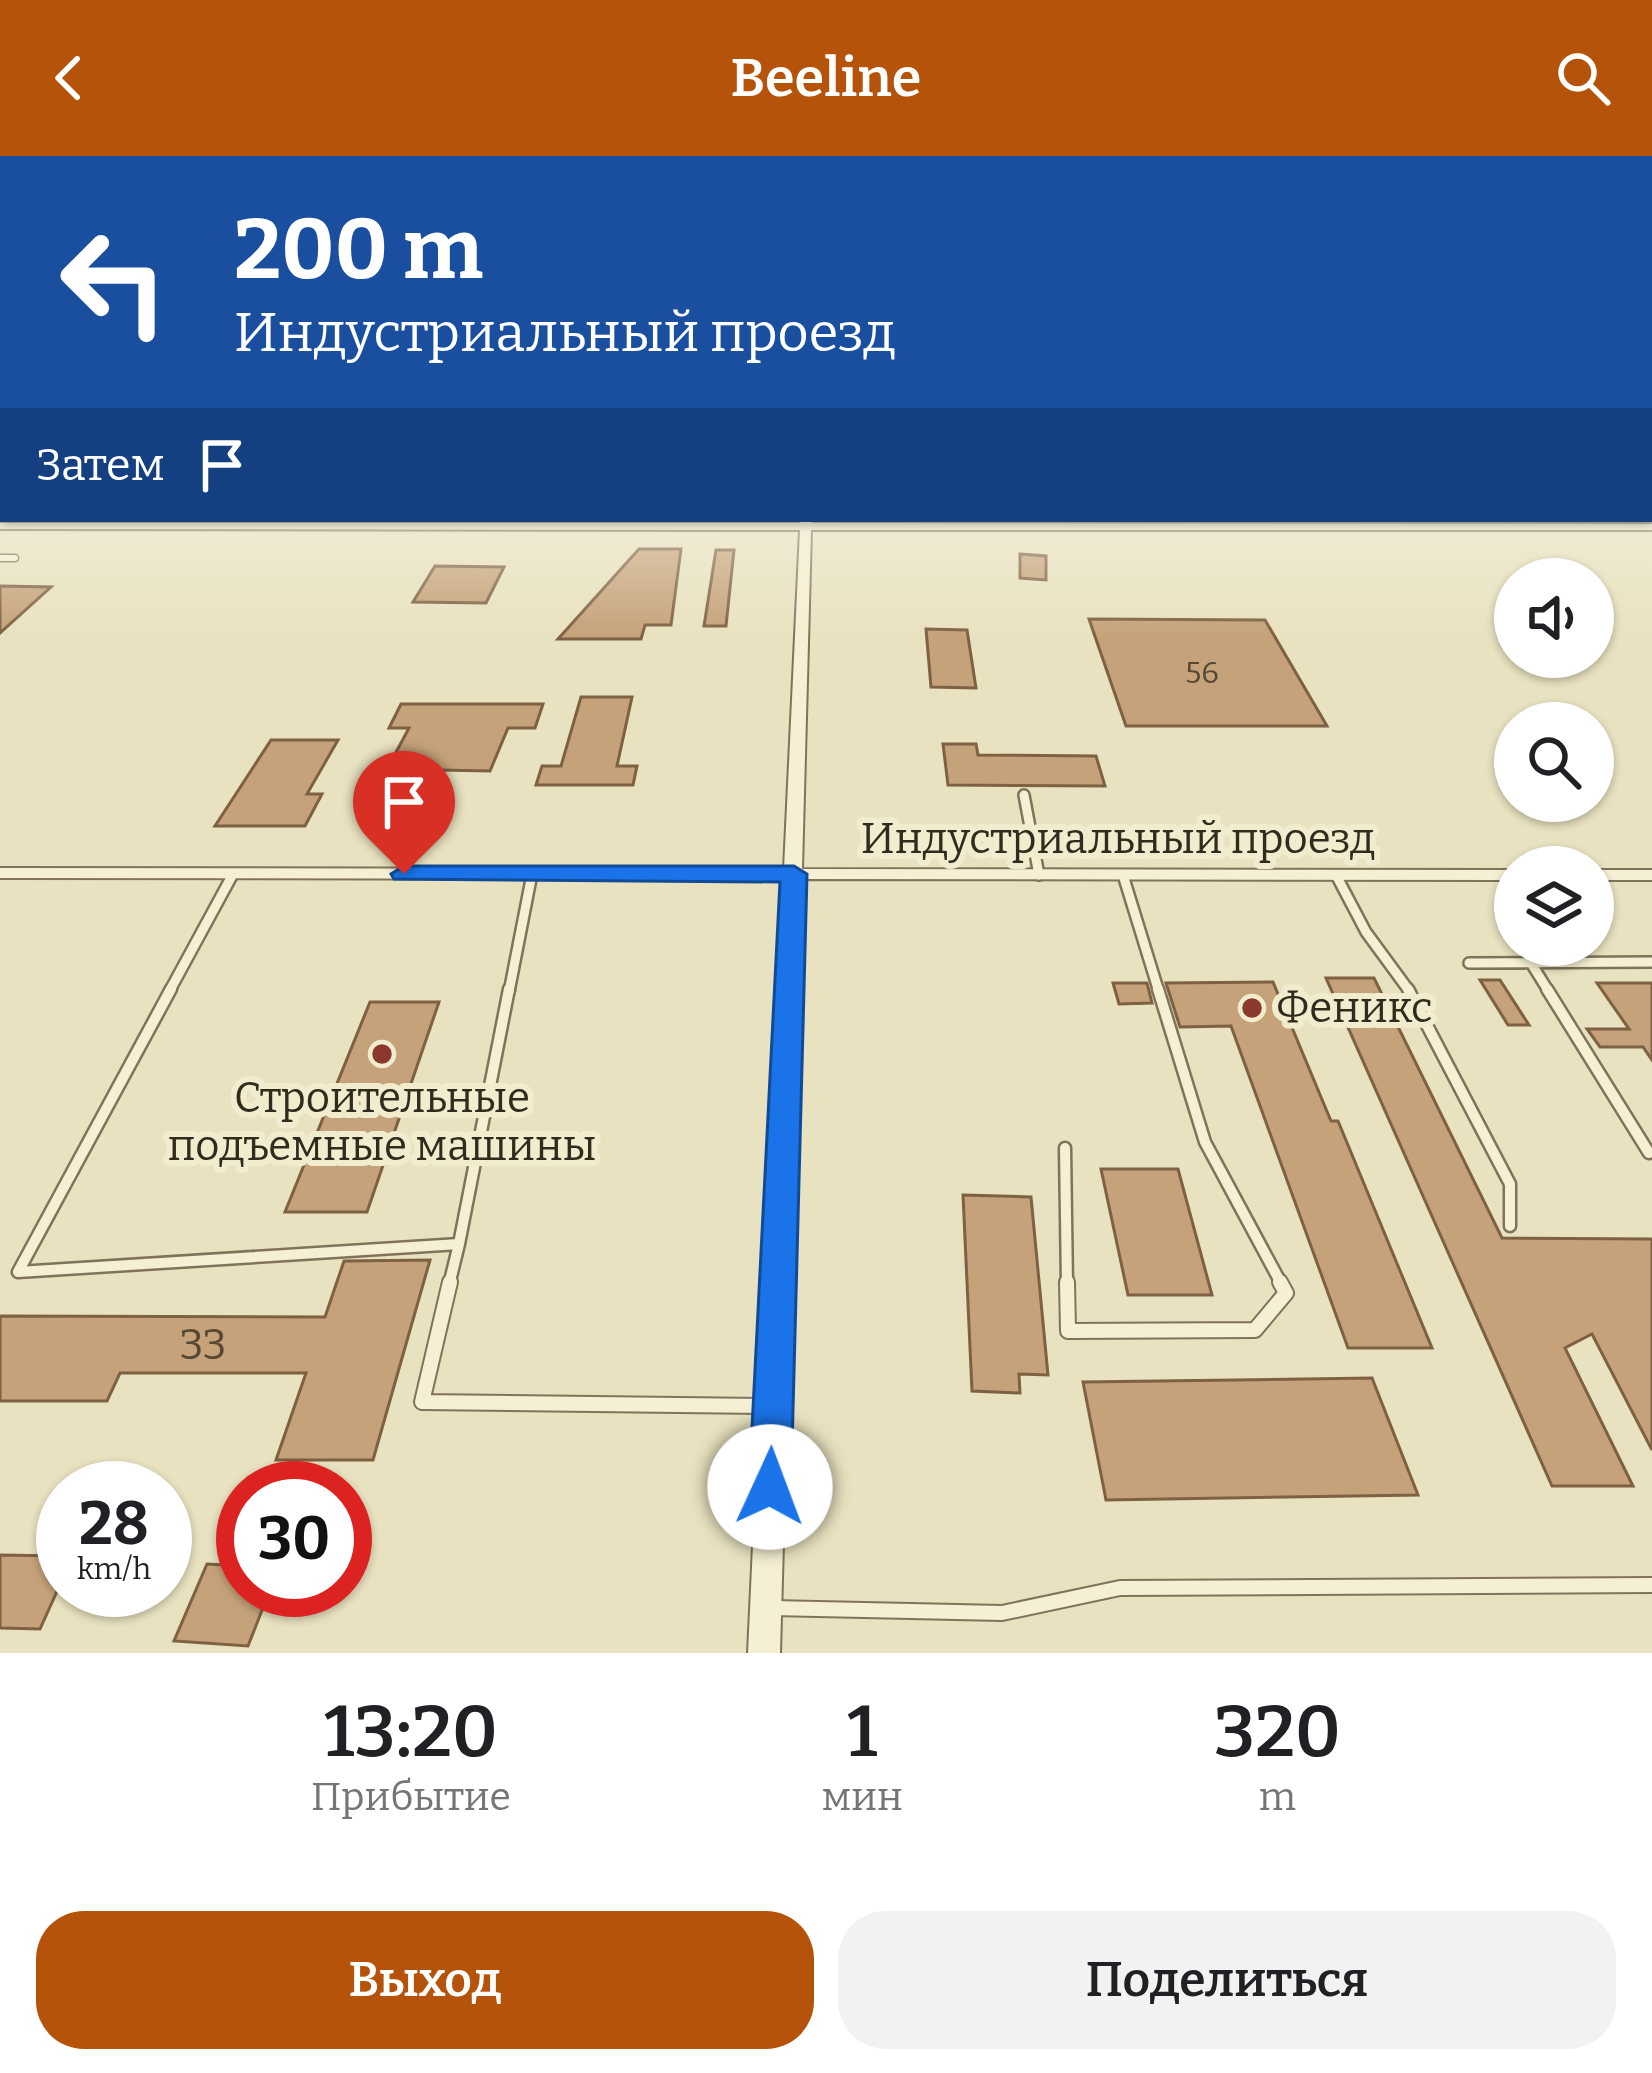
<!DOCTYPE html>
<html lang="ru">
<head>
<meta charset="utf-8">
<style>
  body { margin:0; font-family:Bitter,serif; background:#f2f2f2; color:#202124; height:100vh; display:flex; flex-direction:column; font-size:45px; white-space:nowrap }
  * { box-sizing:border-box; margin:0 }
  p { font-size:39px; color:#757577 }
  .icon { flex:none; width:66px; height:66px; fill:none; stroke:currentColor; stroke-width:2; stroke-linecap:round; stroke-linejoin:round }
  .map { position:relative; height:1497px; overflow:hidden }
  .sheet { display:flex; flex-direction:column; background:#fff; flex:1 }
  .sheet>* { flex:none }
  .hud { position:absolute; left:0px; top:0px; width:1653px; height:366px; box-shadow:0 3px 9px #0004; background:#1a4fa0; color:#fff; overflow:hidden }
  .tools { position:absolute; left:1494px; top:402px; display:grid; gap:24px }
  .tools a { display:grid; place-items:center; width:120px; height:120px; border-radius:50%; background:#fff; box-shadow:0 3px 9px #0004; font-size:60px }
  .speed { position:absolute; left:36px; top:1305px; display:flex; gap:24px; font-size:60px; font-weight:700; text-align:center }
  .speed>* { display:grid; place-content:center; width:156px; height:156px; border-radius:50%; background:#fff; box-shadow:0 3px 9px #0004; line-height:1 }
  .speed small { font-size:30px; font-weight:400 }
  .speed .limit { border:18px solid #d22; background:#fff; color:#111 }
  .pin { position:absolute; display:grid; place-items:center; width:102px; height:102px; color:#fff; margin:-123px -51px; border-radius:50% 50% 50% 0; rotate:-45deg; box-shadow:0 0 12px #0007 }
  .pin .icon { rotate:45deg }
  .me { position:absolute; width:132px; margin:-66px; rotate:2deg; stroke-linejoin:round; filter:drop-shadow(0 0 9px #0008) }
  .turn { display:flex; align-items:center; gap:42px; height:252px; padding:0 36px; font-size:54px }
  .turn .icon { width:156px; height:156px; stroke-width:2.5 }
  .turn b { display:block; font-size:84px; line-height:102px }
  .then { display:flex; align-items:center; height:114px; padding:0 36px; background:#0003; gap:24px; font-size:45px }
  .eta { display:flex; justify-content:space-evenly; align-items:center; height:204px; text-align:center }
  .eta b { font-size:72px; font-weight:600; line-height:84px }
  .button { display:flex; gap:24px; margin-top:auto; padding:24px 36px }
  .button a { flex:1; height:138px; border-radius:48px; background:#b45309; color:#fff; font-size:48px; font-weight:600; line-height:138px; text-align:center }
  .button a+a { background:#f2f2f2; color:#202124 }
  header { display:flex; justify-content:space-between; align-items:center; height:156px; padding:0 36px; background:#b45309; color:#fff; font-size:54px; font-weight:600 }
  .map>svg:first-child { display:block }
  .building { fill:#c5a279; stroke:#7e6142; stroke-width:3 }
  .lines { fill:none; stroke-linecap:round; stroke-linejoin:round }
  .service-far3-casing { stroke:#81735a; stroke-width:9 }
  .service-far2-casing { stroke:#81735a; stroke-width:14 }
  .service-far1-casing { stroke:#81735a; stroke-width:15 }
  .service-casing { stroke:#81735a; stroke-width:18 }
  .minor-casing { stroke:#81735a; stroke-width:4 }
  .service-far3 { stroke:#f5efd3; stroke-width:6 }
  .service-far2 { stroke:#f5efd3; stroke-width:9 }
  .service-far1 { stroke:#f5efd3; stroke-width:10 }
  .service { stroke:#f5efd3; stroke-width:14 }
  .minor { fill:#f5efd3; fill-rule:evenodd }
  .route { fill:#1a73e8; stroke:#114b97; stroke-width:3 }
  .poi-dot { fill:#8b392f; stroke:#f2eccf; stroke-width:4.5 }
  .labels { text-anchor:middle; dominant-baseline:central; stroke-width:12; stroke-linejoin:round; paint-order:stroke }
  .far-number-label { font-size:30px; fill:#574834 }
  .street-label { font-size:42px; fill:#322a1d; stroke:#f2eccf }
  .poi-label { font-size:42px; fill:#322a1d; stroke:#f2eccf; text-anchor:start }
  .near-number-label { font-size:42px; fill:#574834 }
</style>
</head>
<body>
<header><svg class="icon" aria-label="back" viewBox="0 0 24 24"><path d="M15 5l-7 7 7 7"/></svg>Beeline<svg class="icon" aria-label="search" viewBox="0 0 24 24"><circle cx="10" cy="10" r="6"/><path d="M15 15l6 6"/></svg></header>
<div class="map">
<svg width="1652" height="1497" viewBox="0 0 1652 1497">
  <rect width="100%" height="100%" fill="#e9e2c0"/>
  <path class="building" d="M 639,393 L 681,393 L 671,469 L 645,469 L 641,483 L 558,483 Z
    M 716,394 L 734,394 L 726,470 L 704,470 Z
    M 1020,398 L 1046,400 L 1046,424 L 1020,422 Z
    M 435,410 L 504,411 L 486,447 L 413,446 Z
    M 0,430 L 51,431 L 0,477 Z
    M 1089,463 L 1265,464 L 1327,570 L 1126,570 Z
    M 926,473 L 967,474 L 976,532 L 931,531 Z
    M 581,541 L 632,541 L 617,610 L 637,610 L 633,629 L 536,629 L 542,610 L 561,610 Z
    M 401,548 L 543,548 L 535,572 L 508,572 L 490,615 L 387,613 L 409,572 L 389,572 Z
    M 271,584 L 338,584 L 307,638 L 322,638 L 305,670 L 215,670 Z
    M 943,588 L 976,588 L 978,599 L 1096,600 L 1105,630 L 948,629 Z
    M 1326,822 L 1374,822 L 1502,1082 L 1652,1083 L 1652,1294 L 1592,1178 L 1565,1192 L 1633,1330 L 1552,1330 Z
    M 1480,824 L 1500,824 L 1529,869 L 1508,869 Z
    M 1273,826 L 1331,965 L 1338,965 L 1432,1192 L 1348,1192 L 1231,870 L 1180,871 L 1166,827 Z
    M 1113,827 L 1147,827 L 1152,847 L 1119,848 Z
    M 1597,827 L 1652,827 L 1652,904 L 1643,891 L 1600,891 L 1587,873 L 1629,873 Z
    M 370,846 L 439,846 L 367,1056 L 285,1056 Z
    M 1101,1013 L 1178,1013 L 1212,1139 L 1128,1139 Z
    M 963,1039 L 1031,1041 L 1048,1219 L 1019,1218 L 1020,1237 L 972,1235 Z
    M 430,1104 L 373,1304 L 276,1304 L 306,1217 L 120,1217 L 107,1245 L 0,1245 L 0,1160 L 325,1161 L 344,1105 Z
    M 1372,1222 L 1418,1339 L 1106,1344 L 1083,1226 Z
    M 0,1399 L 63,1400 L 63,1422 L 40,1473 L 0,1472 Z
    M 207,1408 L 243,1410 L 243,1434 L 270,1434 L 248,1490 L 174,1485 Z"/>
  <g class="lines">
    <defs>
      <path id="service-far3" d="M 0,402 L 15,402"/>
      <path id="service-far2" d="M 1024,639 L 1039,719
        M 1123,719 L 1159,836
        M 1336,719 L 1366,776 L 1410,836
        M 1469,807 L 1652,806
        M 1531,807 L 1549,836
        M 169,836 L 233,718
        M 509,836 L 532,718"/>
      <path id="service-far1" d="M 171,833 L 18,1116 L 459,1088 L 509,833
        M 1158,833 L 1205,986 L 1282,1129
        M 1408,833 L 1510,1028 L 1510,1070
        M 1547,833 L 1649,997
        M 1065,992 L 1067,1129
        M 449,1129 L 459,1088"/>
      <path id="service" d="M 450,1126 L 422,1246 L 771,1250
        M 1067,1126 L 1068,1175 L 1255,1174 L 1286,1137 L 1280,1126
        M 772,1452 L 1002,1457 L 1120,1432 L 1652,1429"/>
      <path id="minor" d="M 800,363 L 812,363 L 812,367 L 1652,368 L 1652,374 L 811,374 L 802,713 L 1515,714 L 1515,724 L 801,723 L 780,1497 L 748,1497 L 784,723 L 0,722 L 0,712 L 784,713 L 800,374 L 0,373 L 0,367 L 800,367 Z
        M 1593,714 L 1652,714 L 1652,724 L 1593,724 Z"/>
    </defs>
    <use href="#service-far3" class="service-far3-casing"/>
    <use href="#service-far2" class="service-far2-casing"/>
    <use href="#service-far1" class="service-far1-casing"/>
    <use href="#service" class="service-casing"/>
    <use href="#minor" class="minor-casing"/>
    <use href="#service-far3" class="service-far3"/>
    <use href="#service-far2" class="service-far2"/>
    <use href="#service-far1" class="service-far1"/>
    <use href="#service" class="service"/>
    <use href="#minor" class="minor"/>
  </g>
  <linearGradient id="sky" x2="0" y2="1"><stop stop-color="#8cb7d5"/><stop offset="0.56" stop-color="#f5f2e3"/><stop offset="1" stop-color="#f5f2e3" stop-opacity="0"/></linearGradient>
  <rect width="1652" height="482" fill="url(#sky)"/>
  <path class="route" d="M 404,710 L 794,710 L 807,718 L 791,1331 L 785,1345 L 770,1351 L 755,1345 L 749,1331 L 780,726 L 394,723 L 391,718 Z"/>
  <g class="poi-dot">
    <circle cx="1252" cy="852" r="12"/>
    <circle cx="382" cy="898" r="12"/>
  </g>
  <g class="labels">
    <g class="far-number-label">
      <text x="1202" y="517">56</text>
    </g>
    <g class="street-label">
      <text x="1118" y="683">Индустриальный проезд</text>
    </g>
    <g class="poi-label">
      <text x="1276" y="852">Феникс</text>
      <text x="382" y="942" text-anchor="middle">Строительные<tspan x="382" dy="48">подъемные машины</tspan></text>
    </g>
    <g class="near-number-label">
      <text x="203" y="1189">33</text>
    </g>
  </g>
</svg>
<div class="tools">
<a><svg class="icon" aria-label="sound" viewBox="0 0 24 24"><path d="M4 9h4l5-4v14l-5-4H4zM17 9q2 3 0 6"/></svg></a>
<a><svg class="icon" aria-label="search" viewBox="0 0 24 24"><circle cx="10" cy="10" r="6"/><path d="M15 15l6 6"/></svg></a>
<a><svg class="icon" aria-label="layers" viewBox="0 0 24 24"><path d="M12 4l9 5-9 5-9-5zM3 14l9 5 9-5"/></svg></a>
</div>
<div class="speed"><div>28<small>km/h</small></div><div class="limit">30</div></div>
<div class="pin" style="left:404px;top:718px;background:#d93025"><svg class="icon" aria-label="arrive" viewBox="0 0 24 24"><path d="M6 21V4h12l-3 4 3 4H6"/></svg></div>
<svg class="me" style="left:770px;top:1331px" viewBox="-20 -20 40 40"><circle r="19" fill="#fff"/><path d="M0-13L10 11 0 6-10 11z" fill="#1a73e8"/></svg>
<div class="hud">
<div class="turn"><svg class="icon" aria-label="left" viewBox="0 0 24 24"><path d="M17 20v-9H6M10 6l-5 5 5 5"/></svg><div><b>200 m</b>Индустриальный проезд</div></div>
<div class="then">Затем<svg class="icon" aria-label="arrive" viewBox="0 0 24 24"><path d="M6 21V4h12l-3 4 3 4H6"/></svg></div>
</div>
</div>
<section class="sheet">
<div class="eta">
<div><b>13:20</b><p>Прибытие</p></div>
<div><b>1</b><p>мин</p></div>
<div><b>320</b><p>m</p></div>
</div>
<div class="button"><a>Выход</a><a>Поделиться</a></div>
</section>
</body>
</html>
